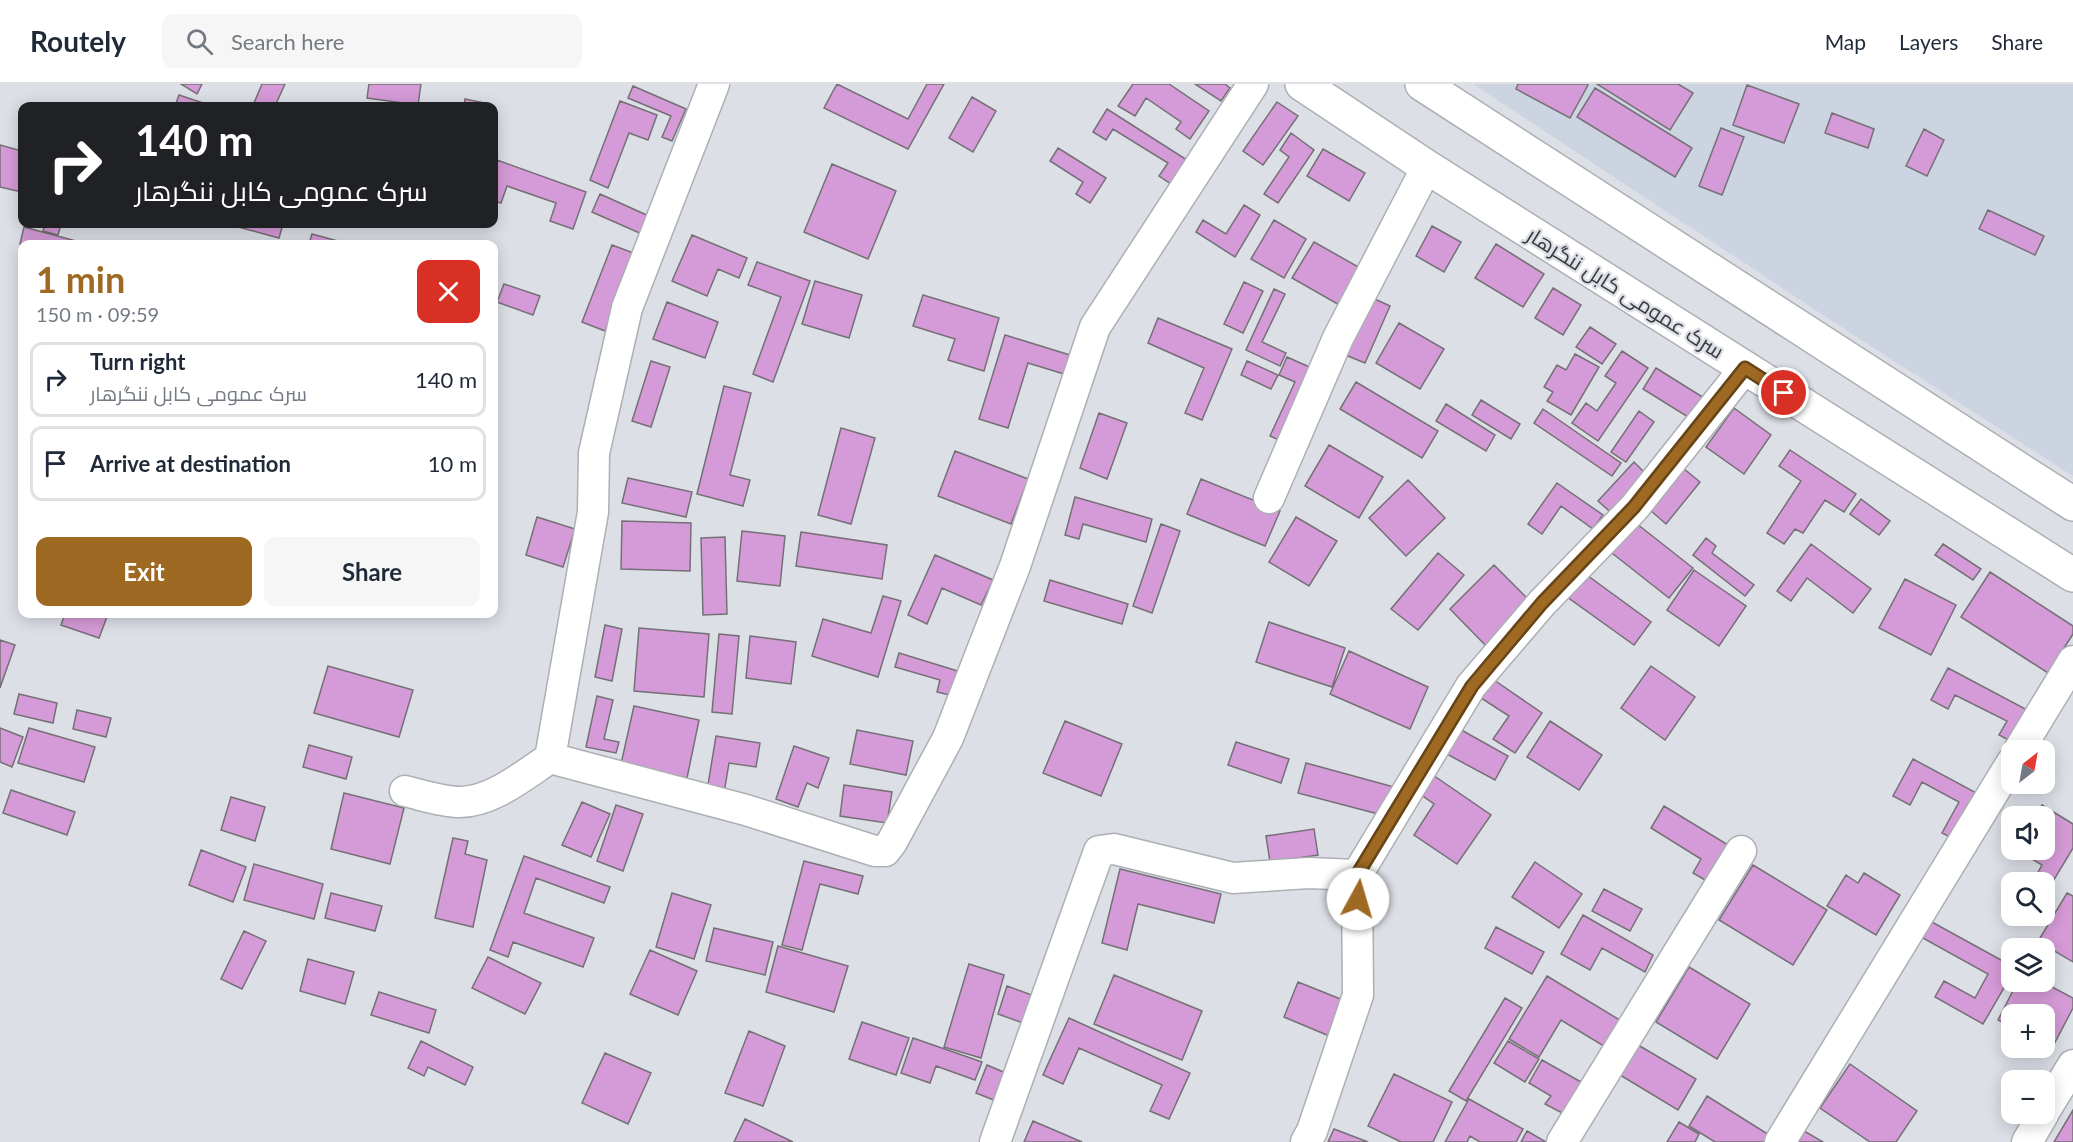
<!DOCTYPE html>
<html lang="en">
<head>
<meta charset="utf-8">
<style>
  body { margin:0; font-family:Lato,Cairo,sans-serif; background:#f6f6f7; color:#1f2937; height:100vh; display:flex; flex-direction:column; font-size:22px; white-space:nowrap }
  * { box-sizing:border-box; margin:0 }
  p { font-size:20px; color:#747a83 }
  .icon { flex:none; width:33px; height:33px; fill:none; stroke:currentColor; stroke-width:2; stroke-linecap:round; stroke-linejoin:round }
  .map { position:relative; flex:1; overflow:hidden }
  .panel { position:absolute; left:18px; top:156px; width:480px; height:378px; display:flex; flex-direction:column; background:#fff; border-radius:12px; box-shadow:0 3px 15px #0003 }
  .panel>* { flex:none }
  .hud { position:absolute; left:18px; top:18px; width:480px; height:126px; border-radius:12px; box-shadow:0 3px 15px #0003; background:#202124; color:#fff; overflow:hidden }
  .needle { width:39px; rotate:31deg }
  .buttons { position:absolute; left:2001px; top:656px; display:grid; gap:12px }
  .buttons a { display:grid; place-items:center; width:54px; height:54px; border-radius:12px; background:#fff; box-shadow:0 3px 15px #0003; font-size:30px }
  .pin { position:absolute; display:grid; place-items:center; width:51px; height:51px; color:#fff; margin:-26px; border:3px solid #fff; border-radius:50%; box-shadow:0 2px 6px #0007 }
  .me { position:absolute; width:66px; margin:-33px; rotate:6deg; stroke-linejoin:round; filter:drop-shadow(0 0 4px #0008) }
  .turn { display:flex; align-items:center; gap:21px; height:126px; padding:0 18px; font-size:27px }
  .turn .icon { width:78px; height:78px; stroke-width:2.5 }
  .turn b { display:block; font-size:42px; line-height:51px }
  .round { display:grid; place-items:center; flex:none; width:63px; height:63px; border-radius:12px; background:#f6f6f7 }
  .summary { display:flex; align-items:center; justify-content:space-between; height:102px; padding:0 18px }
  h1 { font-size:36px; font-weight:700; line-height:45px; color:#9e6922 }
  .action { display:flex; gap:12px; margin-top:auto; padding:12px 18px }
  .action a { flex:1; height:69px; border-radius:12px; background:#9e6922; color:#fff; font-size:24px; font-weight:700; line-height:69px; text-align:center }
  .action a+a { background:#f6f6f7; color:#1f2937 }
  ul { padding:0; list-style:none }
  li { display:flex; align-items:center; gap:18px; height:75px; margin:0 12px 9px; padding:0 6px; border:3px solid #e0e1e3; border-radius:12px }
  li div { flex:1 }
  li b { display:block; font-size:22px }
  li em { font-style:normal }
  header { display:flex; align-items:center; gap:36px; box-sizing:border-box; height:84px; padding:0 30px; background:#fff; border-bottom:2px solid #e0e1e3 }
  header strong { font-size:28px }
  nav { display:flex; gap:33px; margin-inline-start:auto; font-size:21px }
  .search { width:420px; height:54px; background:#f6f6f7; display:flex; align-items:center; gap:15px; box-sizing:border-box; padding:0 21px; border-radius:12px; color:#747a83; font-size:22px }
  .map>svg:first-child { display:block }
  .built { fill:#cdd4e1 }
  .building { fill:#d59bd8; stroke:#757075; stroke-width:1.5 }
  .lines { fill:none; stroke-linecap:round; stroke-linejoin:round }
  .minor-casing { stroke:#acafb4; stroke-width:33 }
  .trunk-casing { stroke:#acafb4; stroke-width:36 }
  .minor { stroke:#fff; stroke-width:30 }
  .trunk { stroke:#fff; stroke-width:33 }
  .route-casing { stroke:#674416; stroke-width:15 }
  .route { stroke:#9e6922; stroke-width:10 }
  .labels { text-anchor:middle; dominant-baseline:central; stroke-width:4.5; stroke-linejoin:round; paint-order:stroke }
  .street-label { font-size:21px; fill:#3a3b3e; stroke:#dcdfe6 }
</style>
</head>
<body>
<header>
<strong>Routely</strong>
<div class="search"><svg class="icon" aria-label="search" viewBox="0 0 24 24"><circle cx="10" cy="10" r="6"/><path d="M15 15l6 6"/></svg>Search here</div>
<nav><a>Map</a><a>Layers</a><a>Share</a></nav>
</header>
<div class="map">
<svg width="2073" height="1058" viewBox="0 0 2073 1058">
  <rect width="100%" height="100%" fill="#dcdfe6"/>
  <path class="built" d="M 1473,0 L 2073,0 L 2073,392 L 1849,248 Z"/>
  <path class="building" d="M 181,0 L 202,0 L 197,10 Z
    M 262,0 L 285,0 L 275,22 L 263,22 L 254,19 Z
    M 369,0 L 421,0 L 418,21 L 367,14 Z
    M 837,0 L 908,35 L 927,0 L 944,0 L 908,65 L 824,24 Z
    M 1133,0 L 1169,0 L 1209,27 L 1190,55 L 1176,45 L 1181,38 L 1146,14 L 1135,32 L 1118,22 Z
    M 1195,0 L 1225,0 L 1230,4 L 1221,17 Z
    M 1518,0 L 1586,0 L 1588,1 L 1570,34 L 1516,5 Z
    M 1597,0 L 1678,0 L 1693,9 L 1670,46 Z
    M 1747,1 L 1799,20 L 1784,59 L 1733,41 Z
    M 633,2 L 686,25 L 672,57 L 662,53 L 671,32 L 628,14 Z
    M 1595,4 L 1692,64 L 1675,93 L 1577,33 Z
    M 179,11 L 212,22 L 175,22 Z
    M 972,13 L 996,27 L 973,68 L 949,54 Z
    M 465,15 L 485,19 L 484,22 L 464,22 Z
    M 620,17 L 657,31 L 648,56 L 629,49 L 608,104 L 590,96 Z
    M 1277,18 L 1298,32 L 1263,81 L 1243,67 Z
    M 1107,25 L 1187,76 L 1171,100 L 1159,92 L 1168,79 L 1113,45 L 1106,56 L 1093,48 Z
    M 1832,29 L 1874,45 L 1868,64 L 1825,49 Z
    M 1721,44 L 1744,53 L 1722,111 L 1699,102 Z
    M 1924,45 L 1944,56 L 1927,92 L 1906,82 Z
    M 1291,49 L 1314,66 L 1278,119 L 1264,110 L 1289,73 L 1280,66 Z
    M 0,61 L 22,67 L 22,108 L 0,103 Z
    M 1058,64 L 1106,94 L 1090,119 L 1076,110 L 1083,98 L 1050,77 Z
    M 1323,65 L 1365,89 L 1349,117 L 1307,92 Z
    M 497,76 L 586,108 L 573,145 L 550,137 L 556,119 L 507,102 L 501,119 L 494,117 L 494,85 Z
    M 832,80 L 896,107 L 868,175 L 804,148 Z
    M 600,110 L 651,133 L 644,151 L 592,128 Z
    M 1244,121 L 1260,131 L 1235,173 L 1196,148 L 1203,136 L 1226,150 Z
    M 1988,126 L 2044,152 L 2035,171 L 1979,145 Z
    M 1274,136 L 1306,155 L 1284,194 L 1251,175 Z
    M 45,140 L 61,140 L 58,151 L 43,147 Z
    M 227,140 L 283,140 L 279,154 Z
    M 1432,142 L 1461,158 L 1444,188 L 1416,172 Z
    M 24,143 L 76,157 L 75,160 L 20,160 Z
    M 312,150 L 349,160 L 309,160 Z
    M 692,151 L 747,174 L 739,194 L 718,185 L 707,212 L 672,197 Z
    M 1314,158 L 1362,185 L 1341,222 L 1292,194 Z
    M 1496,160 L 1544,190 L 1523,223 L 1475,194 Z
    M 612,161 L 636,170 L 605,247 L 582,238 Z
    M 757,178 L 810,197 L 773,298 L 753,290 L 781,213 L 748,201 Z
    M 815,197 L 862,211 L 849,254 L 802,240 Z
    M 1244,198 L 1263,207 L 1243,249 L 1224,240 Z
    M 504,200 L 540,212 L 533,231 L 497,218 Z
    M 1553,204 L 1581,221 L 1563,251 L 1535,234 Z
    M 1274,205 L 1285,210 L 1262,258 L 1286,269 L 1280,282 L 1246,266 Z
    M 923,211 L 999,234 L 984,287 L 948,276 L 955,255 L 913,242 Z
    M 1368,212 L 1390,222 L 1365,279 L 1343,270 Z
    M 667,218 L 718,238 L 705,274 L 653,255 Z
    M 1158,234 L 1232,265 L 1202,336 L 1185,329 L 1204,284 L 1148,259 Z
    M 1399,239 L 1444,265 L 1420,305 L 1376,279 Z
    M 1590,243 L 1616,260 L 1602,280 L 1576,263 Z
    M 1005,251 L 1070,271 L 1064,290 L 1028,279 L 1008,344 L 979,335 Z
    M 1622,267 L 1648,284 L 1598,357 L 1572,339 L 1586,319 L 1597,327 L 1616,299 L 1605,292 Z
    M 1575,270 L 1599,283 L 1571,331 L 1547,317 L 1553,308 L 1544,303 L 1557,281 L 1566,286 Z
    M 1287,273 L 1316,286 L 1283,358 L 1270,352 L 1295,298 L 1279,291 Z
    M 651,277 L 670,283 L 651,343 L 632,337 Z
    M 1247,277 L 1278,291 L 1271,305 L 1241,291 Z
    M 1656,284 L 1709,317 L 1696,338 L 1643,305 Z
    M 1356,298 L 1438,347 L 1422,374 L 1340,325 Z
    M 724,302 L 751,309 L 730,391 L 750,396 L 743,422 L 697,410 Z
    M 1481,316 L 1520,340 L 1511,355 L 1472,331 Z
    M 1446,320 L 1495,351 L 1486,367 L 1436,337 Z
    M 1734,324 L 1771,351 L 1744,390 L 1706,363 Z
    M 1543,325 L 1621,379 L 1612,392 L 1534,339 Z
    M 1639,327 L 1654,338 L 1626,378 L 1611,368 Z
    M 1099,329 L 1127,339 L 1107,395 L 1080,384 Z
    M 841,344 L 875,354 L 851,440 L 818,431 Z
    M 1329,361 L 1383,393 L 1359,434 L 1305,402 Z
    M 1790,366 L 1856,410 L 1844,428 L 1825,416 L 1803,449 L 1795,445 L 1784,460 L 1767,449 L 1801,397 L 1779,382 Z
    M 955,367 L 1028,395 L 1011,440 L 938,412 Z
    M 1634,378 L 1651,395 L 1616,433 L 1598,417 Z
    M 1683,384 L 1700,398 L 1666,440 L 1650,426 Z
    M 628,394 L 692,408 L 686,433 L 622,419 Z
    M 1201,395 L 1280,427 L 1265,462 L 1187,430 Z
    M 1408,396 L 1445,434 L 1406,472 L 1369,434 Z
    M 1557,399 L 1603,431 L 1593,445 L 1561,422 L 1542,450 L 1528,440 Z
    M 1075,413 L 1152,435 L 1146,458 L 1083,440 L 1079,455 L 1065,451 Z
    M 1861,415 L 1890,437 L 1879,451 L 1850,430 Z
    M 537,433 L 575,445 L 563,483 L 526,471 Z
    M 1296,433 L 1337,457 L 1309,502 L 1269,478 Z
    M 1632,436 L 1693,484 L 1669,514 L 1608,466 Z
    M 622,437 L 691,439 L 690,487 L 621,485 Z
    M 1161,440 L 1180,447 L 1152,529 L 1133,522 Z
    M 742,447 L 785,452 L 780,502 L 737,497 Z
    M 801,448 L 887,461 L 882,495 L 796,482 Z
    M 725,453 L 727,530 L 703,531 L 701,454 Z
    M 1706,454 L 1716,462 L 1712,469 L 1754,501 L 1745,512 L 1693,471 Z
    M 1811,460 L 1871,505 L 1853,529 L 1807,494 L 1791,517 L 1777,507 Z
    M 1943,460 L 1981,485 L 1973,496 L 1935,471 Z
    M 1438,469 L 1464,491 L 1418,546 L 1391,525 Z
    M 935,471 L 993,496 L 981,521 L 942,504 L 927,540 L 908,531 Z
    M 1494,481 L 1533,520 L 1489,565 L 1450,525 Z
    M 1580,486 L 1651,538 L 1634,561 L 1563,510 Z
    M 1694,486 L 1746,522 L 1719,562 L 1667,526 Z
    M 1990,488 L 2073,542 L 2073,550 L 2048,589 L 1961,533 Z
    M 1905,495 L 1956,521 L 1931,571 L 1879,544 Z
    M 1050,496 L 1128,520 L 1122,540 L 1044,517 Z
    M 883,512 L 901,517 L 878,593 L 812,572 L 823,535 L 871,549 Z
    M 65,530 L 108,530 L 99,554 L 61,541 Z
    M 1269,538 L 1345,564 L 1332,603 L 1256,578 Z
    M 605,541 L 622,545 L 612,597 L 595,593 Z
    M 639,544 L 709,550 L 704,613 L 634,607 Z
    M 719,550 L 739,552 L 732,630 L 712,628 Z
    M 750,552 L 796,558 L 791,600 L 746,594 Z
    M 0,556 L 15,561 L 0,604 Z
    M 1349,567 L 1428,603 L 1410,645 L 1330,610 Z
    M 899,569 L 961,588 L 954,612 L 937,608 L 940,596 L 895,583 Z
    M 328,582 L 413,606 L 399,653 L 314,629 Z
    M 1651,582 L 1695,613 L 1665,656 L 1621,624 Z
    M 1948,584 L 2031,628 L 2014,659 L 1999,651 L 2007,637 L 1955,611 L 1948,625 L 1931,616 Z
    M 1494,596 L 1542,629 L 1515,669 L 1493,655 L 1509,632 L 1481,614 Z
    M 19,610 L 57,619 L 53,639 L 14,630 Z
    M 597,612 L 613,616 L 604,655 L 619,658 L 616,669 L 586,663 Z
    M 634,622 L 699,636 L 687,694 L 621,680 Z
    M 77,626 L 111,634 L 106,653 L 73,645 Z
    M 1065,637 L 1122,660 L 1101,712 L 1043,689 Z
    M 1550,637 L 1602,671 L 1579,706 L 1527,673 Z
    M 1456,643 L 1508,672 L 1495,696 L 1443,668 Z
    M 0,644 L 23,653 L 12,683 L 0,678 Z
    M 29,644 L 95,663 L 84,698 L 18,679 Z
    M 857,646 L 913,657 L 906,691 L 850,680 Z
    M 716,652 L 760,659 L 756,683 L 729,679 L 724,709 L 707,707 Z
    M 1236,658 L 1289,675 L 1281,699 L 1228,681 Z
    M 309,661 L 352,673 L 346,695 L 303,683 Z
    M 794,662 L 829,674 L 818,704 L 807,699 L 798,723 L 776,715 Z
    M 1913,675 L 1982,712 L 1958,757 L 1942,749 L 1959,718 L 1922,698 L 1910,721 L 1893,712 Z
    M 1306,679 L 1394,703 L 1386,732 L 1298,709 Z
    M 1430,689 L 1491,731 L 1457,780 L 1414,751 L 1434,720 L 1417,708 Z
    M 844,701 L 892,708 L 887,739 L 840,732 Z
    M 11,706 L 75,728 L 67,751 L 3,729 Z
    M 344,709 L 404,724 L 390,780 L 331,765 Z
    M 231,713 L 265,723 L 255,757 L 221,746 Z
    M 582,718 L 610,730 L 591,773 L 562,761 Z
    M 616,721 L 643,730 L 623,787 L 597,777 Z
    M 2042,721 L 2073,740 L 2073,764 L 2052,799 L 2037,790 L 2042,781 L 2015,765 L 2044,765 L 2044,732 L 2036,732 Z
    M 1664,722 L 1733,764 L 1712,800 L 1693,789 L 1701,775 L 1651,744 Z
    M 1314,745 L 1318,771 L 1270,778 L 1266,752 Z
    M 453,754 L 468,757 L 465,770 L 487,776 L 473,843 L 435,834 Z
    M 201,766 L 246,783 L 233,818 L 189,801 Z
    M 524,772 L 610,803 L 604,819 L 536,794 L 524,829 L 594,854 L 583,883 L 513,858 L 508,873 L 490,866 Z
    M 804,777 L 863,792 L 858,810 L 820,800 L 802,866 L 782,861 Z
    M 1535,778 L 1582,810 L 1559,844 L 1512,813 Z
    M 254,780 L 323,800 L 314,835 L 244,816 Z
    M 1753,781 L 1827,826 L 1793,881 L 1719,836 Z
    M 1120,785 L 1221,810 L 1214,839 L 1138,820 L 1127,866 L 1102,859 Z
    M 1864,789 L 1900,811 L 1876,851 L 1827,822 L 1846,791 L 1858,799 Z
    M 1604,805 L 1642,825 L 1630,847 L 1592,827 Z
    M 331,809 L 382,822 L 375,847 L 325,834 Z
    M 672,809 L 711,821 L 694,875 L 656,863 Z
    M 2067,809 L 2073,812 L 2073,878 L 2053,866 L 2047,877 L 2044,864 L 2034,864 Z
    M 1583,831 L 1653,871 L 1645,888 L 1602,864 L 1590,886 L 1561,870 Z
    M 1930,837 L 2012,882 L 2012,890 L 1983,940 L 1935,913 L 1944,897 L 1975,914 L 1988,890 L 1921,853 Z
    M 1496,843 L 1544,868 L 1532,890 L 1485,864 Z
    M 714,844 L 773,858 L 765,891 L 706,877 Z
    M 244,847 L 266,857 L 242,905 L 221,895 Z
    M 778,862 L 848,882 L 834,928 L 766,908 Z
    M 650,866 L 697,887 L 678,931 L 630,910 Z
    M 488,873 L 541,899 L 525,930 L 472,904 Z
    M 308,875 L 354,888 L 345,920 L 300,907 Z
    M 969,880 L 1004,891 L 981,974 L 944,963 Z
    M 1689,883 L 1750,920 L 1717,975 L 1656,938 Z
    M 1114,891 L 1202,927 L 1182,976 L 1094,940 Z
    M 1547,892 L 1623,938 L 1607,964 L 1561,936 L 1539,973 L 1509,955 Z
    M 2018,897 L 2041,897 L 2073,914 L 2073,924 L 2052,964 L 2044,960 L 2044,930 L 2012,930 L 2012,943 L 1998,936 Z
    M 1298,898 L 1348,918 L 1334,954 L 1284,933 Z
    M 1007,902 L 1040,914 L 1031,942 L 998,930 Z
    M 379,908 L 436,926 L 429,949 L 371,931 Z
    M 1505,914 L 1522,924 L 1466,1017 L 1449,1007 Z
    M 1069,934 L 1190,989 L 1169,1035 L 1150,1027 L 1162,1001 L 1079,964 L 1063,1000 L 1043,991 Z
    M 862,938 L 909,954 L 896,991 L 849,975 Z
    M 749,947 L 785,962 L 763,1022 L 725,1009 Z
    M 913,954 L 982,978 L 975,996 L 936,982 L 930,999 L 901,989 Z
    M 421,957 L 473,983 L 465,1001 L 428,983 L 424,992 L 408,984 Z
    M 1508,957 L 1539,975 L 1525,998 L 1494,979 Z
    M 1633,958 L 1696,995 L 1678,1026 L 1615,988 Z
    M 605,969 L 651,989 L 628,1040 L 582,1019 Z
    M 1542,976 L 1583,999 L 1566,1031 L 1545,1020 L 1551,1012 L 1529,999 Z
    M 1850,980 L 1917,1027 L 1896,1058 L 1870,1058 L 1820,1024 Z
    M 987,981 L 1015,993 L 1004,1020 L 976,1009 Z
    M 1394,990 L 1452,1018 L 1433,1058 L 1401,1058 L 1368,1042 Z
    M 1707,1012 L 1774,1054 L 1771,1058 L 1715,1058 L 1689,1042 Z
    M 1469,1015 L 1523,1045 L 1516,1058 L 1480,1058 L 1470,1052 L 1467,1058 L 1445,1058 Z
    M 2073,1026 L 2073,1058 L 2054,1058 Z
    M 745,1035 L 793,1058 L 734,1058 Z
    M 1033,1037 L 1082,1058 L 1024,1058 Z
    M 1679,1038 L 1699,1050 L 1695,1058 L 1667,1058 Z
    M 1799,1044 L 1823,1058 L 1791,1058 Z
    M 1334,1045 L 1368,1058 L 1328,1058 Z
    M 1527,1047 L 1546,1058 L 1521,1058 Z"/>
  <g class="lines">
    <defs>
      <path id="minor" d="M 1269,414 L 1338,254 L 1427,83
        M 2019,666 L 2073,577
        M 550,674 L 746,726 L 875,767 L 885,767 L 892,758 L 948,654 L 1015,482 L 1095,243 L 1253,0
        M 405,707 C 422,711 442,718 460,718 C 492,718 524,691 550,674 L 593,428 L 594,369 L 627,224 L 714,0
        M 2044,1028 L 2073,981
        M 995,1058 L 1099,767 L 1114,765 L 1233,794 L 1309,789 L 1357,791
        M 1306,1058 L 1312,1047 L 1358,911 L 1357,791 L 1471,602 L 1542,519 L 1634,424 L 1745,284
        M 1562,1058 L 1741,767
        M 1780,1058 L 2012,678
        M 2027,1058 L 2044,1029"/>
      <path id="trunk" d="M 1302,0 L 1427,83 L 2073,491
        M 1422,0 L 2073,420"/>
    </defs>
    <use href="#minor" class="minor-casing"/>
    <use href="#trunk" class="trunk-casing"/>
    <use href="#minor" class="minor"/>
    <use href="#trunk" class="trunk"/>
  </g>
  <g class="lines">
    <defs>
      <path id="route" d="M 1358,815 L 1357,791 L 1472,602 L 1542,519 L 1634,423 L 1745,284 L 1784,309"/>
    </defs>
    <use href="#route" class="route-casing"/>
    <use href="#route" class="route"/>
  </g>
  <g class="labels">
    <g class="street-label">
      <text transform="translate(1626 208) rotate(32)">سرک عمومی کابل ننگرهار</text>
    </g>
  </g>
</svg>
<div class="buttons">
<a><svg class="needle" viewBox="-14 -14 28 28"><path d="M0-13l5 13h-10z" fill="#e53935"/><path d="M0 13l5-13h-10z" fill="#747a83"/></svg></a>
<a><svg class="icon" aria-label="sound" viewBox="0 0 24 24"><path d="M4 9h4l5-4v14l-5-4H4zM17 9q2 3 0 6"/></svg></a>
<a><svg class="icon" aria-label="search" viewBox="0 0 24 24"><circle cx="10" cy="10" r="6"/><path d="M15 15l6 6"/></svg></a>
<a><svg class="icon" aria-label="layers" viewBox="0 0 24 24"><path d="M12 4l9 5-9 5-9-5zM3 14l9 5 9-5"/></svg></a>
<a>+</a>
<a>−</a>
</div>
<div class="pin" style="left:1784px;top:309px;background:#d93025"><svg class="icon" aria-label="arrive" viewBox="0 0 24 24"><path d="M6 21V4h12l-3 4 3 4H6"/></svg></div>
<svg class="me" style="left:1358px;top:815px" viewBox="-20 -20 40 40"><circle r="19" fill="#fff"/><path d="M0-13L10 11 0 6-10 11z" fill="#9e6922"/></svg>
<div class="hud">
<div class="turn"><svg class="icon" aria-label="right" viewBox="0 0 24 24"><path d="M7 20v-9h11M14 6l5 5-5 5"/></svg><div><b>140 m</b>سرک عمومی کابل ننگرهار</div></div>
</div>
<section class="panel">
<div class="summary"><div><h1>1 min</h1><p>150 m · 09:59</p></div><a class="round" style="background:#d93025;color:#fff"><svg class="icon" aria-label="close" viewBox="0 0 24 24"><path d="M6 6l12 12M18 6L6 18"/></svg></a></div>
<ul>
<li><svg class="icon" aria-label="right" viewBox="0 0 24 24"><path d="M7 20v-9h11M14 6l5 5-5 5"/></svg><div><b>Turn right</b><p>سرک عمومی کابل ننگرهار</p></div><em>140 m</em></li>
<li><svg class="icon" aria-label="arrive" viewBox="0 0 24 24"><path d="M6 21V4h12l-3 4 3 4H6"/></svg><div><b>Arrive at destination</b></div><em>10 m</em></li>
</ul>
<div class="action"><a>Exit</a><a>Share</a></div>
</section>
</div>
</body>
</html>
